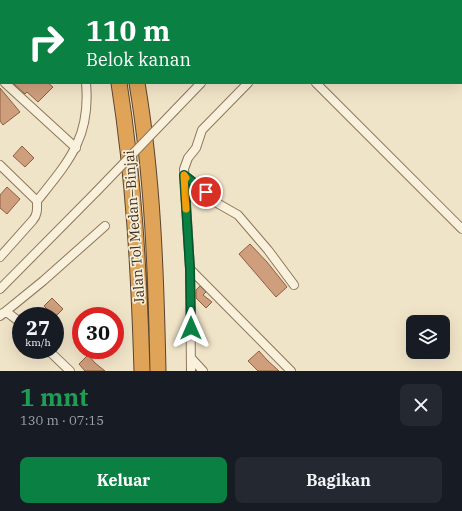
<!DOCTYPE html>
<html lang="id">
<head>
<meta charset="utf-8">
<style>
  body { margin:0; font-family:"IBM Plex Serif",serif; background:#242831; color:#f1f3f6; height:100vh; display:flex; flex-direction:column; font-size:15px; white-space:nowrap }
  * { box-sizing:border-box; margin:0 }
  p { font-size:13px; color:#9ea1a6 }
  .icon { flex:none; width:22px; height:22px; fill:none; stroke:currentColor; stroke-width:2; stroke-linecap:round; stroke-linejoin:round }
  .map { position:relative; height:371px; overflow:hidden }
  .side { display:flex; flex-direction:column; background:#171b24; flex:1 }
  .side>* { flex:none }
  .banner { position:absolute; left:0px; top:0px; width:462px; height:84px; box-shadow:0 4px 16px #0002; background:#0b8043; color:#fff; overflow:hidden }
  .buttons { position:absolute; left:406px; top:315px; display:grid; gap:8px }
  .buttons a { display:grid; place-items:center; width:44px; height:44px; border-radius:8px; background:#171b24; box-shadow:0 4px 16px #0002; font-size:20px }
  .speed { position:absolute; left:12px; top:307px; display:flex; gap:8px; font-size:20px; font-weight:700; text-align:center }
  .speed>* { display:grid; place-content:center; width:52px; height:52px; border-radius:50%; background:#171b24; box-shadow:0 4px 16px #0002; line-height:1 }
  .speed small { font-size:10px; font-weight:400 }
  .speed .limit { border:6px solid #d22; background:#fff; color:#111 }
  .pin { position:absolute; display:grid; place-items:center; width:34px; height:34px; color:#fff; margin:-17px; border:2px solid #fff; border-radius:50%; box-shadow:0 1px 4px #0007 }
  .me { position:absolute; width:44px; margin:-22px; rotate:0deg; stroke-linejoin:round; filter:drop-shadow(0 0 3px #0008) }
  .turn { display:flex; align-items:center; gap:14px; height:84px; padding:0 20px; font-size:18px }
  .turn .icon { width:52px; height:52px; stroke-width:2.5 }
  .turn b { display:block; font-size:28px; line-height:34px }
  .round { display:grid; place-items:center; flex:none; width:42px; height:42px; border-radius:8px; background:#242831 }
  .headline { display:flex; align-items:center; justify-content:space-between; height:68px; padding:0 20px }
  h1 { font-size:24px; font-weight:700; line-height:30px; color:#1e9e55 }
  .button { display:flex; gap:8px; margin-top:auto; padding:8px 20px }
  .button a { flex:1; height:46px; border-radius:8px; background:#0b8043; color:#fff; font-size:16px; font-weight:700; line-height:46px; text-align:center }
  .button a+a { background:#242831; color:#f1f3f6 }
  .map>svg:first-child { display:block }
  .building { fill:#cf9f7d; stroke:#8d5f41 }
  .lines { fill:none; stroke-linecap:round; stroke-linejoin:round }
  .minor-casing { stroke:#8d765c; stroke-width:10 }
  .motorway-casing { stroke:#5b4430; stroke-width:17 }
  .minor { stroke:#faf1dc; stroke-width:8 }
  .motorway { stroke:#e0a458; stroke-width:15 }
  .minor-bridge-casing { stroke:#8d765c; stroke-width:10; stroke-linecap:butt }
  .minor-bridge { stroke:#faf1dc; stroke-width:8 }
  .route-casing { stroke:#07532c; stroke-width:10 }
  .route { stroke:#0b8043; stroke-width:7 }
  .slow { stroke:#f59e0b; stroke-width:7 }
  .labels { text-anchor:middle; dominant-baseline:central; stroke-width:3.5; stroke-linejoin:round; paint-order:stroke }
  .street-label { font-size:14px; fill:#3d2e20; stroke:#f7eed8 }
</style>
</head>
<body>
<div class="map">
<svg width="462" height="371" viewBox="0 0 462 371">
  <rect width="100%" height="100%" fill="#f0e4c8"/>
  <path class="building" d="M 13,83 L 48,83 L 53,87 L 38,102 L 27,92 L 25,94 Z
    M 0,88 L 20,112 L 3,125 L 0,121 Z
    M 22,146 L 34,158 L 25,167 L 13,156 Z
    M 7,187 L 20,199 L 7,214 L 0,208 L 0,195 Z
    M 250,244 L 267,262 L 287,287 L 276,297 L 239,254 Z
    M 200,286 L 206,292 L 203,295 L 212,302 L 206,308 L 196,298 L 196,290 Z
    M 52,298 L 63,309 L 55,317 L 44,306 Z
    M 259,351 L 268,361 L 279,371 L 258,371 L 248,361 Z
    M 88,355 L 95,363 L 105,371 L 85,371 L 79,364 Z"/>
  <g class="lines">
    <defs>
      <path id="minor" d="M 17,0 L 18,1
        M 74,0 L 74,1
        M 339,0 L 340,1
        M 430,0 L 431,1
        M 281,1 L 282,0
        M 310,1 L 311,0
        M 461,31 L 462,32
        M 5,83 L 76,148
        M 316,83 L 462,229
        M 175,110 L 201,83
        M 0,165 L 37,201 C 37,208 38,214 33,220 L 0,257
        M 184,175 L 217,203 L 238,215 L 268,250 L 294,285
        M 37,201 C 69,161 91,137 86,83
        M 190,269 L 291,371
        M 0,289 L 96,192
        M 3,313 L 8,313 L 21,323
        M 0,316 L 43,281 L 105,226
        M 48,350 L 70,371
        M 191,358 L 203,371
        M 191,371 L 190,269 L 184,169 L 188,158 L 196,148 L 202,130 L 248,83"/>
      <path id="motorway" d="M 106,0 L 106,1
        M 123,0 L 123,1
        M 119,83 C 134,179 139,274 142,371
        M 137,83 C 153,178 156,275 158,371"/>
    </defs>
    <use href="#minor" class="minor-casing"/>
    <use href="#motorway" class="motorway-casing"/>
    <use href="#minor" class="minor"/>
    <use href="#motorway" class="motorway"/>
    <defs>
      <path id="minor-bridge" d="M 96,192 L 175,110"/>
    </defs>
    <use href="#minor-bridge" class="minor-bridge-casing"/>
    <use href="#minor-bridge" class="minor-bridge"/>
  </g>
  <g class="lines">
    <defs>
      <path id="route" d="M 191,328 L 190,269 L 184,175 L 206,192"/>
    </defs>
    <use href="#route" class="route-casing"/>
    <use href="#route" class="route"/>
    <path class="slow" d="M 186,178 L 184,175 L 186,209"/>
  </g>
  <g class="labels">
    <g class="street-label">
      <text transform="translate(134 227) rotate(-94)">Jalan Tol Medan–Binjai</text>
    </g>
  </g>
</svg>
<div class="buttons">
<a><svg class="icon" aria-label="layers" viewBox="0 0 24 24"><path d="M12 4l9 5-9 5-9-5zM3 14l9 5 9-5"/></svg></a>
</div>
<div class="speed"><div>27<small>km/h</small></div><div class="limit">30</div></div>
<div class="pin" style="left:206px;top:192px;background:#d93025"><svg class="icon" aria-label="arrive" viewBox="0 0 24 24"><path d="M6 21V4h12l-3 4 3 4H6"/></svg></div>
<svg class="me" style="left:191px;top:328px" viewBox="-20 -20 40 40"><path d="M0-17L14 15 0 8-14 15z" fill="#0b8043" stroke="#fff" stroke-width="4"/></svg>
<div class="banner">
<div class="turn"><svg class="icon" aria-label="right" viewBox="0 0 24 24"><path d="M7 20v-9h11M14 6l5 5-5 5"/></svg><div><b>110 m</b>Belok kanan</div></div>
</div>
</div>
<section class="side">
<div class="headline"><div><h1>1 mnt</h1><p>130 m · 07:15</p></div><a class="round"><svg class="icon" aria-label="close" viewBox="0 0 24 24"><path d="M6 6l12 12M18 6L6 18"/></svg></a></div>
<div class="button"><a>Keluar</a><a>Bagikan</a></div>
</section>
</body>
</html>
